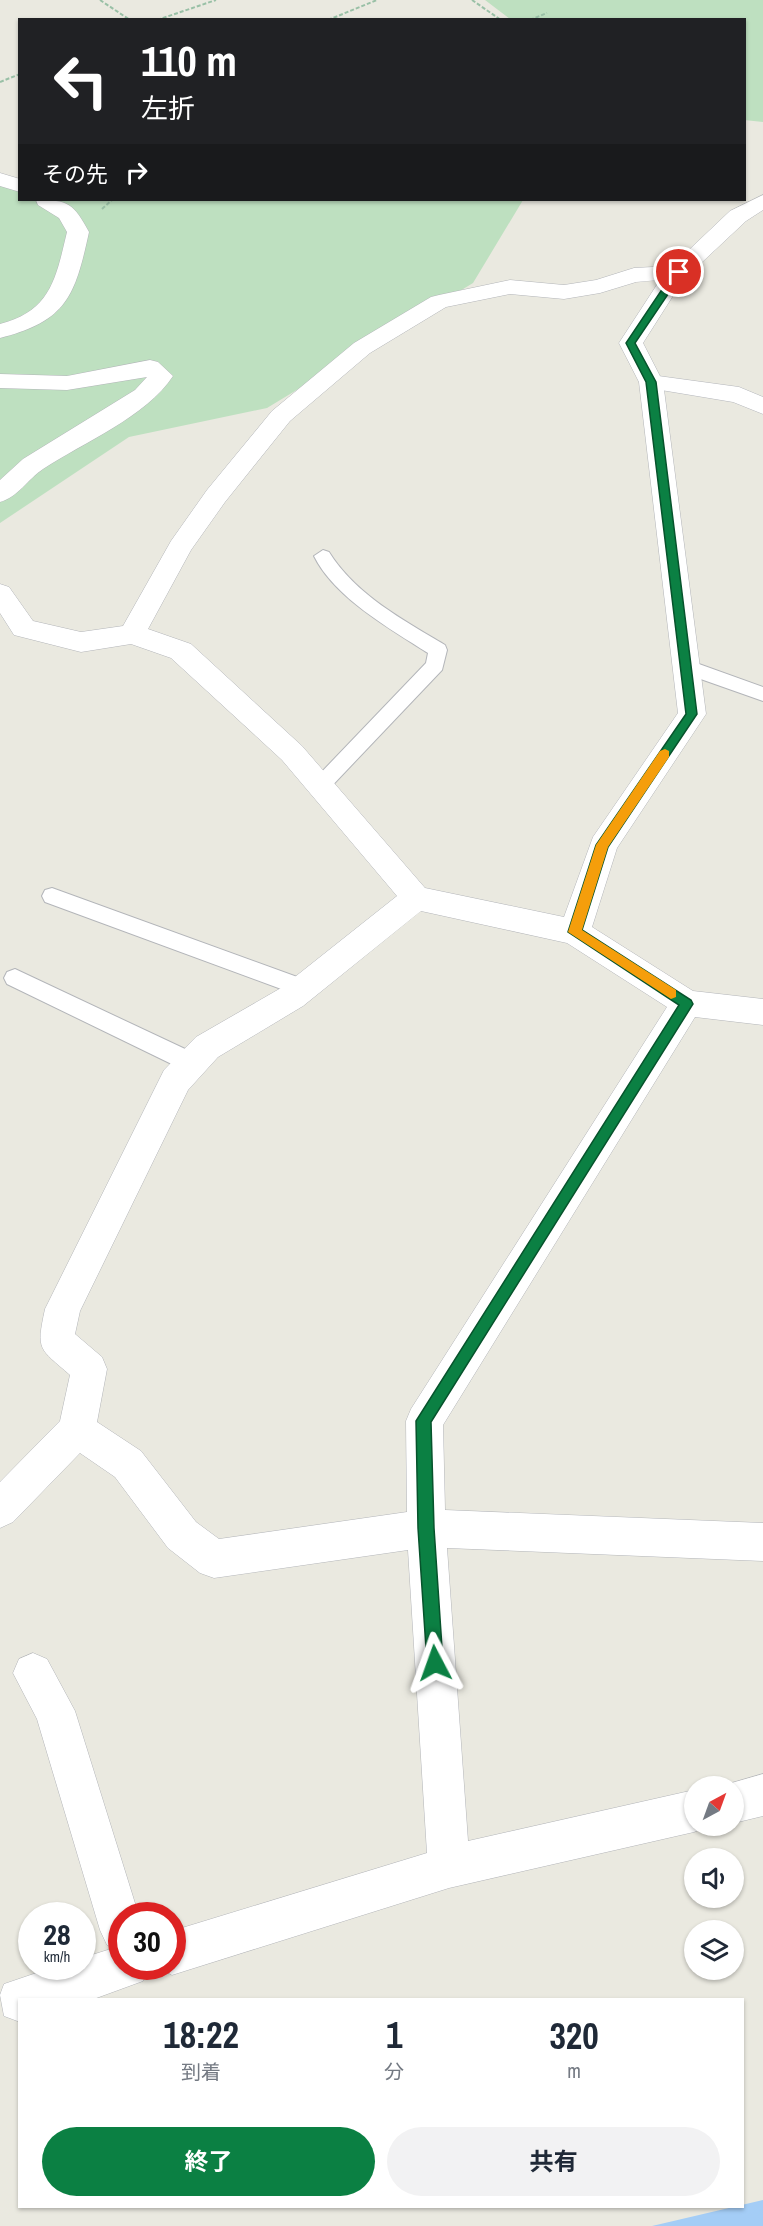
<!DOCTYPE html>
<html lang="ja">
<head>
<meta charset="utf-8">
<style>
  body { margin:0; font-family:"Archivo Narrow","Noto Sans JP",sans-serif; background:#f2f2f3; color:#1f2937; height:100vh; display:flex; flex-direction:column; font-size:22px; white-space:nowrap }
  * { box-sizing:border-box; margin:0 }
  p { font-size:20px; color:#747a83 }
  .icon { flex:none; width:33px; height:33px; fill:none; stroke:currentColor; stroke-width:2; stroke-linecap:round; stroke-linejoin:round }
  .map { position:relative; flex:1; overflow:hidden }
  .panel { position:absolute; left:18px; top:1998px; width:726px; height:210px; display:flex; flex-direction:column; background:#fff; border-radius:0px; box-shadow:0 2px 4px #0004 }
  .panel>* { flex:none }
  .guide { position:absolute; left:18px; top:18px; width:728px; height:183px; border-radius:0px; box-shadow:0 2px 4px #0004; background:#202124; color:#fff; overflow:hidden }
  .needle { width:39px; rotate:41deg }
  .buttons { position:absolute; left:684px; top:1776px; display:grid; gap:12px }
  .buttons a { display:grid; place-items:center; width:60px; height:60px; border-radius:50%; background:#fff; box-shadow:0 2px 4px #0004; font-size:30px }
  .speed { position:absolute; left:18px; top:1902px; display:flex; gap:12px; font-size:30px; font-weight:700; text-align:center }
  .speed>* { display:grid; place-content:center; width:78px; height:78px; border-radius:50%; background:#fff; box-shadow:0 2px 4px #0004; line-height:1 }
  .speed small { font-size:15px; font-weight:400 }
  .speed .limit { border:9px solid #d22; background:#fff; color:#111 }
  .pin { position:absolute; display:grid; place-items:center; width:51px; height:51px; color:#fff; margin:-26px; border:3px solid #fff; border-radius:50%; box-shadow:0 2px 6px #0007 }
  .me { position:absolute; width:66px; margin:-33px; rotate:356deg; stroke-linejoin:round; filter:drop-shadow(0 0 4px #0008) }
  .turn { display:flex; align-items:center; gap:21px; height:126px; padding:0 24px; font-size:27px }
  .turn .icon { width:78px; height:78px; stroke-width:2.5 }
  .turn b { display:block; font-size:42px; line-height:51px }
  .then { display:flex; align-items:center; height:57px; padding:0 24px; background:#0003; gap:12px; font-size:22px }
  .eta { display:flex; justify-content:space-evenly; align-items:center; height:102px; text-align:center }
  .eta b { font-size:36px; font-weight:700; line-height:42px }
  .action { display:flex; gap:12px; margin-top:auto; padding:12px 24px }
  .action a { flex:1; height:69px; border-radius:36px; background:#0b8043; color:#fff; font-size:24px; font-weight:700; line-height:69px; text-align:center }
  .action a+a { background:#f2f2f3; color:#1f2937 }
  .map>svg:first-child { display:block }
  .green { fill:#bee0c0 }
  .water { fill:#a4cdf6 }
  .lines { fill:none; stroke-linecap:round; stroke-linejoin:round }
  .lane-casing { stroke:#b3b5b9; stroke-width:2 }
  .street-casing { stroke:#b3b5b9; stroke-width:1 }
  .secondary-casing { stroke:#b4b6bb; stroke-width:1 }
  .path { stroke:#99c0a6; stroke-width:2; stroke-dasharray:4 2; stroke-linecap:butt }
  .lane { fill:#fff; fill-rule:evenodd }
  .street { fill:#fff; fill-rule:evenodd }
  .secondary { fill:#fff; fill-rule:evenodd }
  .route { fill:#0b8043; stroke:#07532c; stroke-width:1.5 }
  .slow { fill:#f59e0b }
</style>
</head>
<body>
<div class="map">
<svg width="763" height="2226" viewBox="0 0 763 2226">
  <rect width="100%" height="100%" fill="#eae9e0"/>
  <path class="green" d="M 485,0 L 763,0 L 763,122 L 744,120 L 744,20 L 510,19 Z
    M 19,181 L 20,200 L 523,200 L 473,283 L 267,408 L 129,437 L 0,523 L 0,186 Z"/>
  <path class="water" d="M 763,2200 L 763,2226 L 652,2226 Z"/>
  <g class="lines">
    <defs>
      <path id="lane" d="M 323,550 L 329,552 C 355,594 403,620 445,645 L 447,650 L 442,670 L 327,791 L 320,793 L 313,791 L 310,786 L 313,781 L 426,663 L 428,653 C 390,629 334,597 314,556 Z
        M 685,659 L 763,687 L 763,701 L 678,671 L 676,666 L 678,661 Z
        M 52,888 L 311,982 L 314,988 L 311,994 L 303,997 L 45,902 L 42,896 L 45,890 Z
        M 15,969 L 200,1056 L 203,1063 L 200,1070 L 192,1072 L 184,1070 L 7,984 L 4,978 L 7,972 Z"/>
      <path id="street" d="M 0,173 L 20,179 L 20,192 L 0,186 Z
        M 763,195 L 763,210 L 746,221 L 683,280 L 643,343 L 663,382 L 706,714 L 617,848 L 592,927 L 693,991 L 763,999 L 763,1025 L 695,1017 L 443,1425 L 445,1510 L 763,1523 L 763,1561 L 447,1548 L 468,1841 L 694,1790 L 694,1826 L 709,1826 L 694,1832 L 449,1888 L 172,1975 L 156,1966 L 172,1966 L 172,1931 L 427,1853 L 408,1550 L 214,1578 L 200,1573 L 168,1548 L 115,1477 L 80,1453 L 13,1522 L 0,1528 L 0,1482 L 60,1421 L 70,1375 C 39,1348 36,1351 45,1309 L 164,1070 L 196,1037 L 281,988 L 397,896 L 282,760 L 171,658 L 131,644 L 81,652 L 14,635 L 0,613 L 0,584 L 9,587 L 33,621 L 81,632 L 123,626 L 171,541 L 207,490 L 272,411 L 354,343 L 431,297 L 439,295 L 510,280 L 564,285 L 596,280 L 634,268 L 672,266 L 730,211 ZM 660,280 L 619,343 L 639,382 L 678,713 L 593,837 L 564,917 L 425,888 L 302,746 L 191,644 L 148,629 L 191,550 L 225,502 L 290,421 L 370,353 L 446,307 L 510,294 L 564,299 L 600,293 L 636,282 ZM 421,911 L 567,943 L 667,1007 L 411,1409 L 406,1421 L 407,1512 L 219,1539 L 196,1522 L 141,1451 L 97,1422 L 107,1369 L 102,1357 L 75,1334 L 80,1311 L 188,1090 L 218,1057 L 303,1006 Z
        M 36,200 C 69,200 73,203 89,232 C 75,296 67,321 0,338 L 0,324 C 51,311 56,278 67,232 L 59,218 L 38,205 Z
        M 150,360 L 158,362 L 173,376 C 146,417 84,442 43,469 C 28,479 18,497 0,502 L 0,480 L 23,459 L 135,390 L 147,377 L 67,390 L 0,388 L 0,374 L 67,376 Z
        M 33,1653 L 47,1659 L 75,1711 L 139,1916 L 122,1916 L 122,1966 L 150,1966 L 143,1981 L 91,2000 L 20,2000 L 20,2022 L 4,2016 L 0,1995 L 4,1984 L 57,1966 L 82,1966 L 82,1958 L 114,1948 L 107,1945 L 100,1930 L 37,1719 L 13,1673 L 19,1659 Z
        M 763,1774 L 763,1816 L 734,1823 L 734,1786 L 721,1786 Z"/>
      <path id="secondary" d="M 651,375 L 739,387 L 763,397 L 763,414 L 733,402 L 643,387 L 639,382 L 643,377 Z"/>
    </defs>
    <use href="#lane" class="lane-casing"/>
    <use href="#street" class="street-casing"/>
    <use href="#secondary" class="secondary-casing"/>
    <path class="path" d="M 100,0 L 130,20
      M 472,0 L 501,20
      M 157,20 L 216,0
      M 328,20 L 377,0
      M 530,20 L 547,13
      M 0,82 L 20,74
      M 102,209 L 112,200"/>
    <use href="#lane" class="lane"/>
    <use href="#street" class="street"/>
    <use href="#secondary" class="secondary"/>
  </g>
  <path class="route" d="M 675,270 L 683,272 L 635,343 L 656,382 L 697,714 L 608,847 L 582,930 L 691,1000 L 693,1004 L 431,1422 L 434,1528 L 443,1663 L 441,1669 L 435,1671 L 429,1669 L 427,1663 L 418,1528 L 416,1421 L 679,1005 L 568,932 L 596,845 L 686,714 L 646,382 L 626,343 Z"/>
  <path class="slow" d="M 665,749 L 669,751 L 669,757 L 608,847 L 582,930 L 676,990 L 676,997 L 671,999 L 568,932 L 596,845 L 660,751 Z"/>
</svg>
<div class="buttons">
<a><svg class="needle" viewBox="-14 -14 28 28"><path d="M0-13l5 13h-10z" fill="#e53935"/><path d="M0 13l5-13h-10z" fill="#747a83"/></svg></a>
<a><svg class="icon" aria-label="sound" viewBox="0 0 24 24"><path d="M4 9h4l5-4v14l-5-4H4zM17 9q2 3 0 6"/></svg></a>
<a><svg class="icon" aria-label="layers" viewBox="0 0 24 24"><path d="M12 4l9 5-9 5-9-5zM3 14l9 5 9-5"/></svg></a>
</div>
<div class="speed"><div>28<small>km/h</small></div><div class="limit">30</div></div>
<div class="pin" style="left:679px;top:272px;background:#d93025"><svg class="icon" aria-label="arrive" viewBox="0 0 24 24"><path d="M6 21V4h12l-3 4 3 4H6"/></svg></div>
<svg class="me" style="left:435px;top:1663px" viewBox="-20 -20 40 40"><path d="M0-17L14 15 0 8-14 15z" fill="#0b8043" stroke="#fff" stroke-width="4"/></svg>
<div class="guide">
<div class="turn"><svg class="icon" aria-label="left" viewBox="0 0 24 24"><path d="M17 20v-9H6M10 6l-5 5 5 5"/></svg><div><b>110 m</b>左折</div></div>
<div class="then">その先<svg class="icon" aria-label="right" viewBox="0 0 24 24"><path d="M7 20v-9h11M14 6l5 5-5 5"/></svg></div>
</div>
<section class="panel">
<div class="eta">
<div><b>18:22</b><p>到着</p></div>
<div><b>1</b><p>分</p></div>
<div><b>320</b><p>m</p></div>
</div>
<div class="action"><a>終了</a><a>共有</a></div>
</section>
</div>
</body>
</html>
